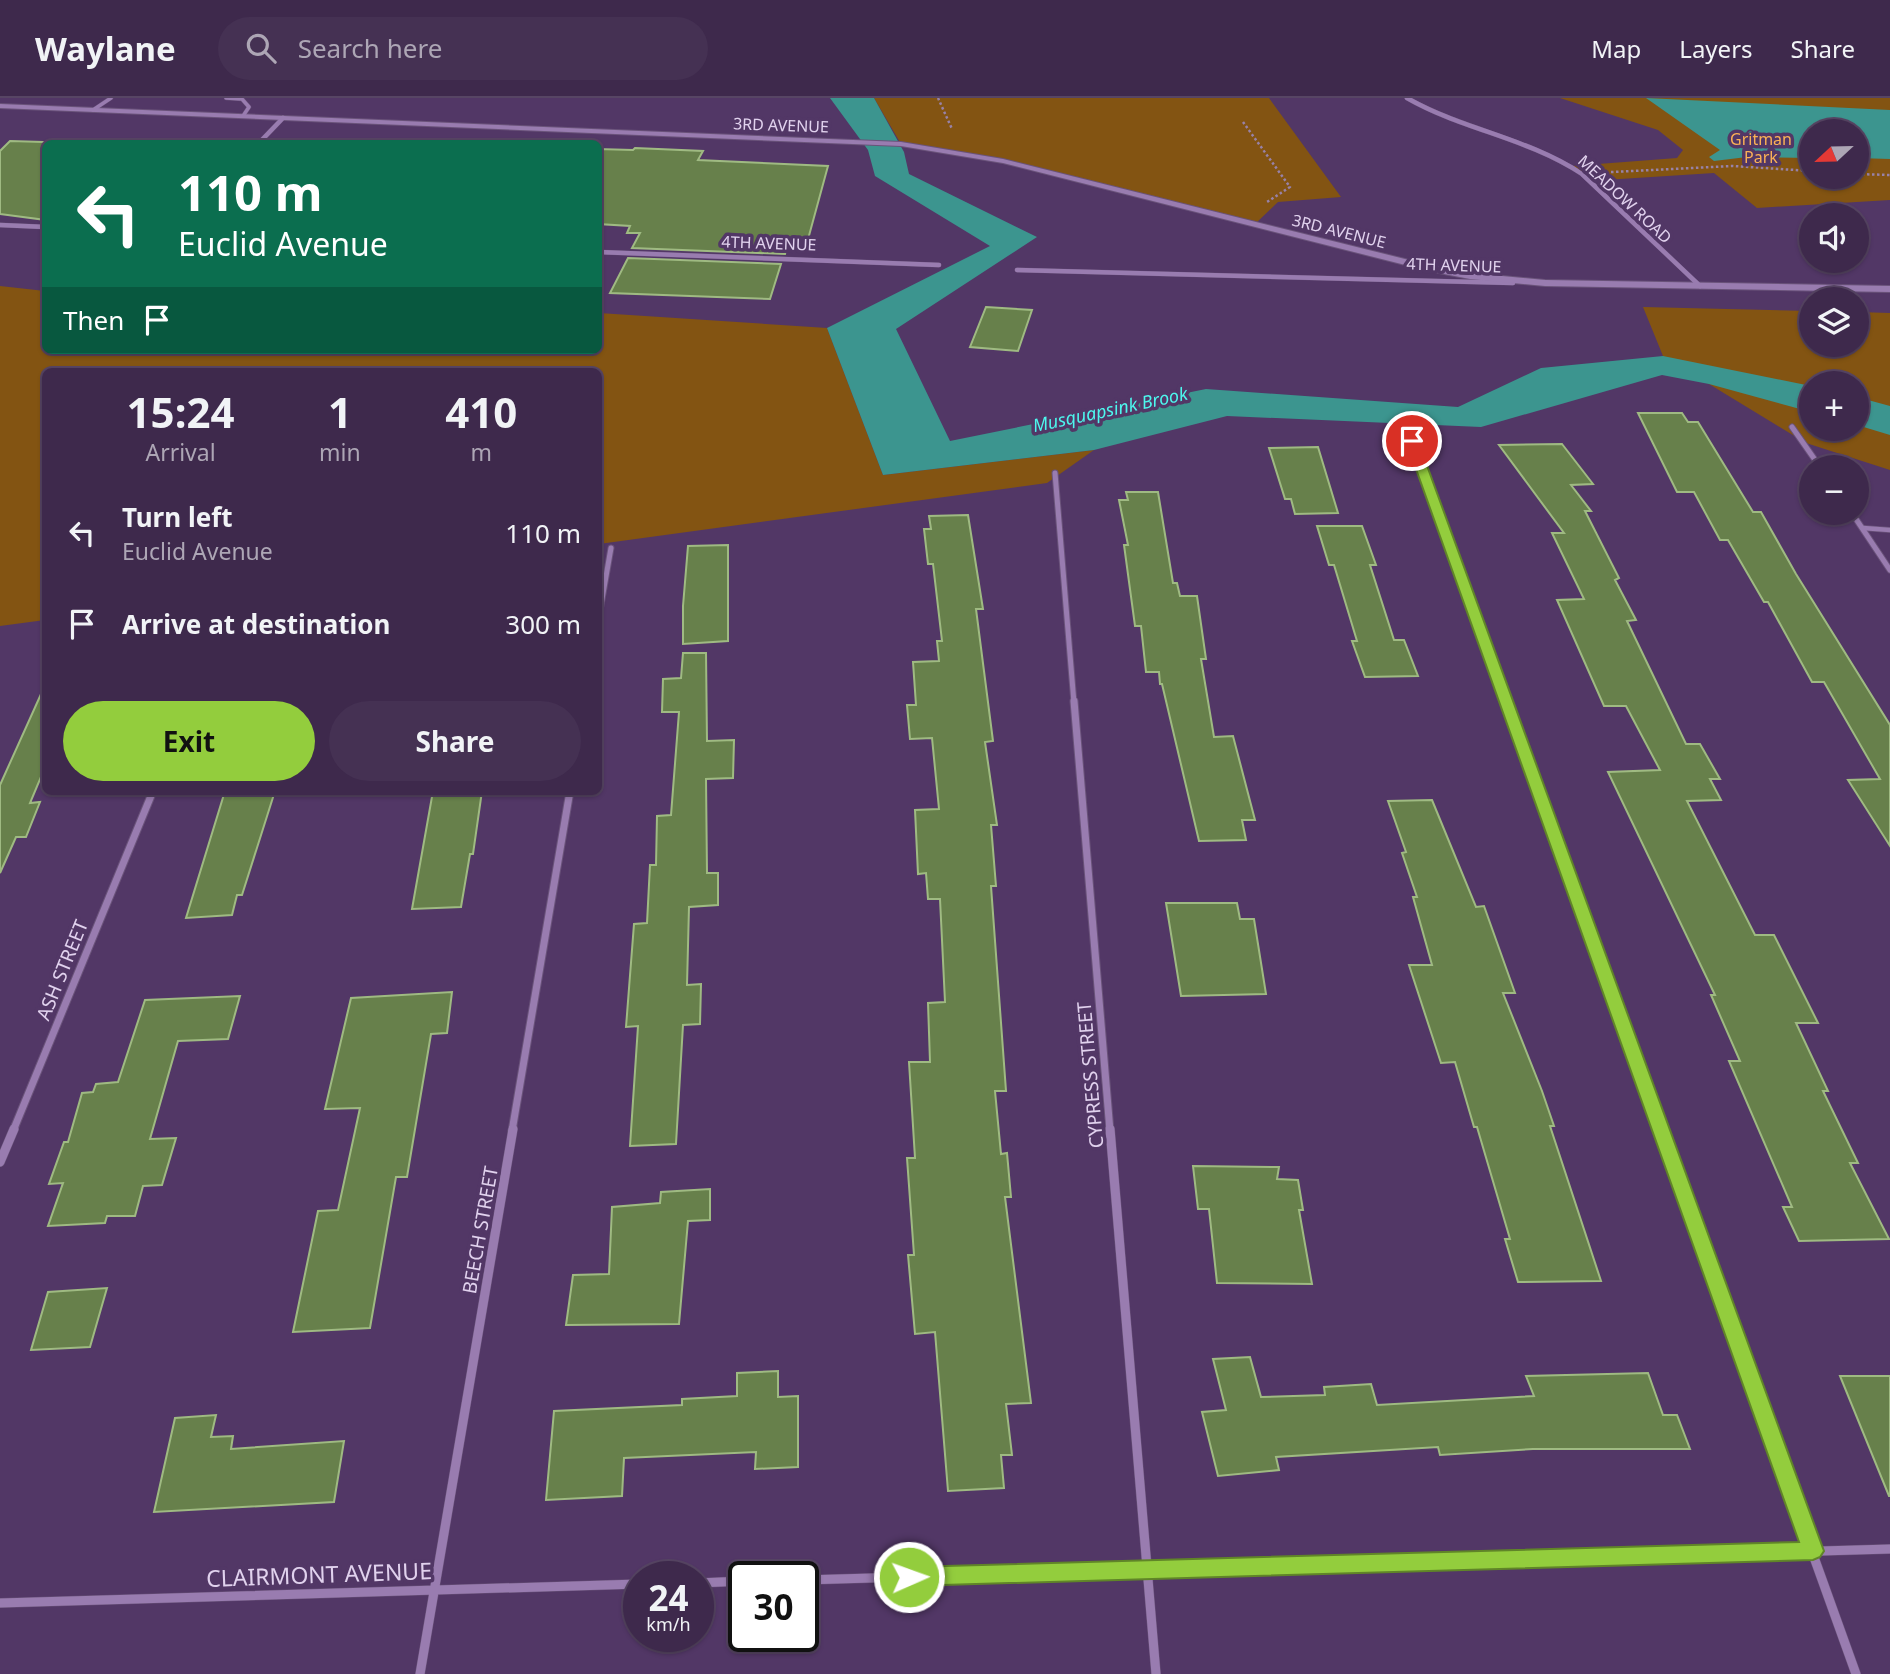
<!DOCTYPE html>
<html lang="en">
<head>
<meta charset="utf-8">
<style>
  body { margin:0; font-family:"Noto Sans",sans-serif; background:#453153; color:#f1f3f6; height:100vh; display:flex; flex-direction:column; font-size:26px; white-space:nowrap }
  * { box-sizing:border-box; margin:0 }
  p { font-size:23px; color:#ada6b5 }
  .icon { flex:none; width:38px; height:38px; fill:none; stroke:currentColor; stroke-width:2; stroke-linecap:round; stroke-linejoin:round }
  .map { position:relative; flex:1; overflow:hidden }
  .sheet { position:absolute; left:42px; top:270px; width:560px; height:427px; display:flex; flex-direction:column; background:#3e294c; border-radius:10px; box-shadow:0 2px 5px #0004,0 0 0 2px #574564 }
  .sheet>* { flex:none }
  .hud { position:absolute; left:42px; top:42px; width:560px; height:214px; border-radius:10px; box-shadow:0 2px 5px #0004,0 0 0 2px #574564; background:#0b6e4f; color:#fff; overflow:hidden }
  .needle { width:46px; rotate:248deg }
  .tools { position:absolute; left:1799px; top:21px; display:grid; gap:14px }
  .tools a { display:grid; place-items:center; width:70px; height:70px; border-radius:50%; background:#3e294c; box-shadow:0 2px 5px #0004,0 0 0 2px #574564; font-size:35px }
  .speed { position:absolute; left:623px; top:1463px; display:flex; gap:14px; font-size:35px; font-weight:700; text-align:center }
  .speed>* { display:grid; place-content:center; width:91px; height:91px; border-radius:50%; background:#3e294c; box-shadow:0 2px 5px #0004,0 0 0 2px #574564; line-height:1 }
  .speed small { font-size:18px; font-weight:400 }
  .speed .limit { border:4px solid #111; border-radius:10px; background:#fff; color:#111 }
  .pin { position:absolute; display:grid; place-items:center; width:60px; height:60px; color:#fff; margin:-30px; border:4px solid #fff; border-radius:50%; box-shadow:0 2px 7px #0007 }
  .me { position:absolute; width:77px; margin:-38px; rotate:88deg; stroke-linejoin:round; filter:drop-shadow(0 0 5px #0008) }
  .turn { display:flex; align-items:center; gap:24px; height:147px; padding:0 21px; font-size:32px }
  .turn .icon { width:91px; height:91px; stroke-width:2.5 }
  .turn b { display:block; font-size:49px; line-height:60px }
  .then { display:flex; align-items:center; height:66px; padding:0 21px; background:#0003; gap:14px; font-size:26px }
  .eta { display:flex; justify-content:space-evenly; align-items:center; height:119px; text-align:center }
  .eta b { font-size:42px; font-weight:700; line-height:49px }
  .cta { display:flex; gap:14px; margin-top:auto; padding:14px 21px }
  .cta a { flex:1; height:80px; border-radius:42px; background:#93cd3d; color:#111; font-size:28px; font-weight:700; line-height:80px; text-align:center }
  .cta a+a { background:#453153; color:#f1f3f6 }
  ul { padding:0; list-style:none }
  li { display:flex; align-items:center; gap:21px; height:91px; padding:0 21px }
  li div { flex:1 }
  li b { display:block; font-size:26px }
  li em { font-style:normal }
  header { display:flex; align-items:center; gap:42px; box-sizing:border-box; height:98px; padding:0 35px; background:#3e294c; border-bottom:2px solid #574564 }
  header strong { font-size:33px }
  nav { display:flex; gap:38px; margin-inline-start:auto; font-size:24px }
  .search { width:490px; height:63px; background:#453153; display:flex; align-items:center; gap:18px; box-sizing:border-box; padding:0 24px; border-radius:38px; color:#ada6b5; font-size:26px }
  .map>svg:first-child { display:block }
  .green { fill:#835412; fill-rule:evenodd }
  .water { fill:#3c958f }
  .building { fill:#67804b; stroke:#9fba82; stroke-width:2 }
  .lines { fill:none; stroke-linecap:round; stroke-linejoin:round }
  .lane-far1-casing { stroke:#6a537a; stroke-width:4.5 }
  .lane-casing { stroke:#6a537a; stroke-width:6 }
  .street-far3-casing { stroke:#6a537a; stroke-width:5 }
  .street-far2-casing { stroke:#6a537a; stroke-width:7 }
  .street-far1-casing { stroke:#6a537a; stroke-width:9 }
  .street-casing { stroke:#6a537a; stroke-width:10 }
  .secondary-casing { stroke:#6a537a; stroke-width:2 }
  .path { stroke:#9882a8; stroke-width:2.5; stroke-dasharray:2.5 2.5; stroke-linecap:butt }
  .lane-far1 { stroke:#997cb0; stroke-width:3.5 }
  .lane { stroke:#997cb0; stroke-width:4.5 }
  .street-far3 { stroke:#997cb0; stroke-width:4.5 }
  .street-far2 { stroke:#997cb0; stroke-width:5 }
  .street-far1 { stroke:#997cb0; stroke-width:7 }
  .street { stroke:#997cb0; stroke-width:9 }
  .secondary { fill:#997cb0; fill-rule:evenodd }
  .route { fill:#93cd3d; stroke:#608528; stroke-width:2 }
  .labels { text-anchor:middle; dominant-baseline:central; stroke-width:7; stroke-linejoin:round; paint-order:stroke }
  .far-street-label { font-size:16px; fill:#e1d2ee; stroke:#523766 }
  .far-park-label { font-size:16px; fill:#fbb156; stroke:#523766 }
  .far-water-label { font-size:18px; font-style:italic; fill:#4df7ed; stroke:#523766 }
  .street-label { font-size:19px; fill:#e1d2ee; stroke:#523766 }
  .near-street-label { font-size:23px; fill:#e1d2ee; stroke:#523766 }
</style>
</head>
<body>
<header>
<strong>Waylane</strong>
<div class="search"><svg class="icon" aria-label="search" viewBox="0 0 24 24"><circle cx="10" cy="10" r="6"/><path d="M15 15l6 6"/></svg>Search here</div>
<nav><a>Map</a><a>Layers</a><a>Share</a></nav>
</header>
<div class="map">
<svg width="1890" height="1576" viewBox="0 0 1890 1576">
  <rect width="100%" height="100%" fill="#523766"/>
  <path class="green" d="M 874,0 L 1269,0 L 1341,99 L 1278,104 L 1255,126 L 1003,63 L 901,46 Z
    M 1560,0 L 1890,0 L 1890,102 L 1757,110 L 1714,75 L 1589,83 L 1572,68 L 1677,60 L 1683,52 L 1658,32 ZM 1811,33 L 1857,33 L 1857,79 L 1811,79 Z
    M 0,188 L 45,193 L 46,252 L 598,252 L 599,215 L 827,230 L 883,377 L 1094,352 L 1047,385 L 599,446 L 598,273 L 46,273 L 45,522 L 0,528 Z
    M 1643,209 L 1811,213 L 1811,247 L 1857,247 L 1857,214 L 1890,215 L 1890,372 L 1806,345 L 1663,258 ZM 1811,285 L 1857,285 L 1857,331 L 1811,331 Z"/>
  <path class="water" d="M 830,0 L 874,0 L 904,54 L 909,76 L 1037,139 L 896,231 L 950,343 L 1206,291 L 1458,309 L 1541,270 L 1663,258 L 1811,288 L 1811,314 L 1709,286 L 1662,277 L 1481,329 L 1227,318 L 1094,352 L 883,377 L 827,230 L 990,148 L 875,78 L 868,52 Z
    M 1646,0 L 1890,12 L 1890,61 L 1857,60 L 1857,33 L 1811,33 L 1811,60 L 1747,59 L 1714,63 L 1709,59 L 1720,52 Z
    M 1857,299 L 1890,308 L 1890,337 L 1857,327 Z"/>
  <path class="building" d="M 10,43 L 77,45 L 46,46 L 46,122 L 0,116 L 0,53 Z
    M 635,50 L 703,53 L 698,62 L 828,68 L 807,145 L 788,144 L 785,156 L 632,150 L 640,135 L 627,135 L 630,128 L 598,126 L 598,51 L 633,52 Z
    M 628,160 L 781,166 L 770,201 L 610,195 Z
    M 986,209 L 1032,212 L 1018,253 L 970,249 Z
    M 1638,315 L 1682,315 L 1688,324 L 1698,324 L 1753,414 L 1761,414 L 1796,476 L 1890,627 L 1890,748 L 1848,682 L 1880,681 L 1824,584 L 1812,584 L 1768,504 L 1764,504 L 1728,442 L 1720,442 L 1694,394 L 1677,394 Z
    M 1562,346 L 1593,386 L 1571,387 L 1591,413 L 1585,413 L 1619,480 L 1615,482 L 1636,522 L 1627,523 L 1686,646 L 1700,646 L 1720,681 L 1710,681 L 1721,702 L 1687,703 L 1755,837 L 1774,837 L 1818,925 L 1796,925 L 1828,993 L 1823,993 L 1858,1065 L 1850,1065 L 1889,1141 L 1799,1143 L 1783,1109 L 1792,1109 L 1729,963 L 1740,963 L 1711,897 L 1715,897 L 1608,674 L 1660,672 L 1626,608 L 1604,608 L 1557,502 L 1584,501 L 1552,435 L 1564,435 L 1499,347 Z
    M 1318,349 L 1338,415 L 1295,416 L 1291,401 L 1285,401 L 1269,350 Z
    M 1126,394 L 1158,394 L 1173,485 L 1177,485 L 1180,498 L 1197,498 L 1206,561 L 1201,561 L 1214,639 L 1233,638 L 1255,722 L 1242,722 L 1246,742 L 1199,743 L 1162,586 L 1160,586 L 1159,574 L 1146,574 L 1141,528 L 1135,528 L 1124,447 L 1128,447 L 1119,402 L 1128,402 Z
    M 968,417 L 983,511 L 976,511 L 993,643 L 985,644 L 997,727 L 991,727 L 996,788 L 991,788 L 1006,993 L 995,993 L 1001,1056 L 1007,1055 L 1011,1099 L 1005,1099 L 1031,1305 L 1006,1306 L 1012,1357 L 1001,1357 L 1004,1390 L 948,1393 L 935,1234 L 915,1236 L 908,1157 L 914,1157 L 907,1060 L 915,1060 L 909,964 L 930,964 L 928,905 L 945,904 L 940,801 L 928,801 L 926,775 L 918,776 L 915,712 L 939,711 L 932,640 L 910,641 L 907,607 L 916,607 L 913,564 L 939,563 L 937,543 L 942,543 L 933,466 L 928,466 L 924,431 L 931,431 L 929,418 Z
    M 1317,428 L 1362,428 L 1376,467 L 1370,467 L 1394,542 L 1404,542 L 1418,578 L 1365,579 L 1352,543 L 1357,543 L 1334,467 L 1329,467 Z
    M 728,447 L 728,543 L 683,546 L 683,508 L 688,448 Z
    M 683,555 L 706,555 L 707,643 L 734,642 L 733,680 L 706,681 L 707,775 L 718,775 L 718,807 L 689,809 L 687,887 L 701,886 L 700,926 L 683,927 L 676,1046 L 630,1048 L 638,928 L 626,929 L 634,826 L 647,825 L 650,767 L 656,767 L 657,718 L 671,717 L 679,614 L 662,614 L 663,581 L 681,580 Z
    M 46,585 L 46,667 L 30,705 L 40,704 L 26,739 L 16,739 L 0,775 L 0,687 Z
    M 225,693 L 275,693 L 242,797 L 237,797 L 232,817 L 186,820 Z
    M 433,693 L 482,693 L 473,756 L 470,756 L 461,809 L 412,811 Z
    M 1432,702 L 1476,809 L 1484,808 L 1515,895 L 1503,895 L 1542,993 L 1554,1028 L 1550,1028 L 1601,1183 L 1518,1184 L 1505,1141 L 1510,1141 L 1477,1029 L 1474,1029 L 1455,964 L 1441,965 L 1409,867 L 1432,867 L 1413,799 L 1417,799 L 1402,755 L 1406,754 L 1388,703 Z
    M 1166,805 L 1237,805 L 1240,821 L 1254,821 L 1266,896 L 1181,898 Z
    M 452,894 L 447,935 L 431,936 L 407,1079 L 396,1079 L 370,1230 L 293,1234 L 318,1113 L 338,1112 L 360,1010 L 325,1011 L 351,900 Z
    M 240,898 L 228,941 L 178,943 L 150,1041 L 176,1040 L 162,1087 L 143,1088 L 135,1118 L 107,1118 L 105,1125 L 48,1128 L 63,1085 L 49,1086 L 64,1044 L 68,1044 L 82,995 L 93,994 L 96,986 L 118,984 L 145,902 Z
    M 1193,1068 L 1279,1069 L 1277,1081 L 1298,1082 L 1303,1112 L 1299,1112 L 1312,1186 L 1217,1185 L 1209,1111 L 1198,1111 Z
    M 710,1091 L 710,1122 L 688,1123 L 679,1226 L 566,1227 L 573,1177 L 609,1176 L 612,1109 L 660,1105 L 661,1094 Z
    M 107,1190 L 90,1249 L 31,1252 L 48,1194 Z
    M 1250,1259 L 1261,1299 L 1325,1297 L 1324,1289 L 1371,1286 L 1377,1307 L 1534,1298 L 1526,1278 L 1648,1275 L 1663,1317 L 1677,1317 L 1690,1351 L 1533,1351 L 1440,1357 L 1438,1349 L 1276,1359 L 1279,1372 L 1218,1378 L 1202,1314 L 1226,1312 L 1213,1261 Z
    M 778,1273 L 778,1299 L 798,1298 L 798,1369 L 755,1371 L 756,1354 L 624,1360 L 622,1398 L 546,1402 L 554,1313 L 682,1307 L 682,1301 L 737,1298 L 737,1275 Z
    M 1840,1278 L 1890,1278 L 1890,1398 L 1889,1398 Z
    M 216,1317 L 211,1339 L 233,1338 L 231,1351 L 344,1343 L 334,1404 L 154,1414 L 175,1320 Z"/>
  <g class="lines">
    <defs>
      <path id="lane-far1" d="M 226,0 L 242,1 L 249,9 L 243,18
        M 93,12 L 111,0"/>
      <path id="lane" d="M 1863,430 L 1890,432"/>
      <path id="street-far3" d="M 1407,0 C 1463,32 1528,40 1582,76 L 1700,188
        M 258,46 L 283,20
        M 0,127 L 46,129
        M 598,154 L 939,167
        M 1017,172 L 1513,185"/>
      <path id="street-far2" d="M 1792,329 L 1820,369
        M 1412,343 L 1506,605
        M 1055,375 L 1074,605
        M 1852,415 L 1890,472
        M 598,524 L 611,450"/>
      <path id="street-far1" d="M 1074,603 L 1110,1033
        M 1506,603 L 1660,1033
        M 13,1033 L 153,693
        M 512,1033 L 570,693"/>
      <path id="street" d="M 1110,1031 L 1156,1576
        M 1660,1031 L 1856,1576
        M 0,1064 L 14,1031
        M 803,1482 L 1890,1451
        M 698,1485 L 744,1483
        M 0,1505 L 639,1486
        M 420,1576 L 513,1031"/>
      <path id="secondary" d="M 0,6 L 901,44 L 1003,61 L 1429,167 L 1470,175 L 1545,182 L 1890,188 L 1890,194 L 1545,188 L 1470,181 L 1429,173 L 1003,65 L 901,48 L 0,10 Z"/>
    </defs>
    <use href="#lane-far1" class="lane-far1-casing"/>
    <use href="#lane" class="lane-casing"/>
    <use href="#street-far3" class="street-far3-casing"/>
    <use href="#street-far2" class="street-far2-casing"/>
    <use href="#street-far1" class="street-far1-casing"/>
    <use href="#street" class="street-casing"/>
    <use href="#secondary" class="secondary-casing"/>
    <path class="path" d="M 938,0 L 952,31
      M 1243,24 L 1290,89 L 1267,104
      M 1611,74 L 1733,68 L 1811,73
      M 1857,76 L 1890,77"/>
    <use href="#lane-far1" class="lane-far1"/>
    <use href="#lane" class="lane"/>
    <use href="#street-far3" class="street-far3"/>
    <use href="#street-far2" class="street-far2"/>
    <use href="#street-far1" class="street-far1"/>
    <use href="#street" class="street"/>
    <use href="#secondary" class="secondary"/>
  </g>
  <path class="route" d="M 1412,339 L 1418,343 L 1824,1453 L 1820,1459 L 1813,1462 L 909,1488 L 901,1485 L 898,1479 L 901,1472 L 909,1469 L 1799,1444 L 1406,343 Z"/>
  <g class="labels">
    <g class="far-street-label">
      <text transform="translate(781 27) rotate(2)">3RD AVENUE</text>
      <text transform="translate(1625 101) rotate(43)">MEADOW ROAD</text>
      <text transform="translate(1339 133) rotate(14)">3RD AVENUE</text>
      <text transform="translate(769 145) rotate(2)">4TH AVENUE</text>
      <text transform="translate(1454 167) rotate(2)">4TH AVENUE</text>
    </g>
    <g class="far-park-label">
      <text x="1761" y="41">Gritman<tspan x="1761" dy="18">Park</tspan></text>
    </g>
    <g class="far-water-label">
      <text transform="translate(1110 311) rotate(-12)">Musquapsink Brook</text>
    </g>
    <g class="street-label">
      <text transform="translate(62 872) rotate(-68)">ASH STREET</text>
      <text transform="translate(1090 977) rotate(-95)">CYPRESS STREET</text>
      <text transform="translate(480 1132) rotate(-80)">BEECH STREET</text>
    </g>
    <g class="near-street-label">
      <text transform="translate(319 1476) rotate(-2)">CLAIRMONT AVENUE</text>
    </g>
  </g>
</svg>
<div class="tools">
<a><svg class="needle" viewBox="-14 -14 28 28"><path d="M0-13l5 13h-10z" fill="#e53935"/><path d="M0 13l5-13h-10z" fill="#ada6b5"/></svg></a>
<a><svg class="icon" aria-label="sound" viewBox="0 0 24 24"><path d="M4 9h4l5-4v14l-5-4H4zM17 9q2 3 0 6"/></svg></a>
<a><svg class="icon" aria-label="layers" viewBox="0 0 24 24"><path d="M12 4l9 5-9 5-9-5zM3 14l9 5 9-5"/></svg></a>
<a>+</a>
<a>−</a>
</div>
<div class="speed"><div>24<small>km/h</small></div><div class="limit">30</div></div>
<div class="pin" style="left:1412px;top:343px;background:#d93025"><svg class="icon" aria-label="arrive" viewBox="0 0 24 24"><path d="M6 21V4h12l-3 4 3 4H6"/></svg></div>
<svg class="me" style="left:909px;top:1479px" viewBox="-20 -20 40 40"><circle r="17" fill="#93cd3d" stroke="#fff" stroke-width="3"/><path d="M0-11L8 9 0 5-8 9z" fill="#fff"/></svg>
<div class="hud">
<div class="turn"><svg class="icon" aria-label="left" viewBox="0 0 24 24"><path d="M17 20v-9H6M10 6l-5 5 5 5"/></svg><div><b>110 m</b>Euclid Avenue</div></div>
<div class="then">Then<svg class="icon" aria-label="arrive" viewBox="0 0 24 24"><path d="M6 21V4h12l-3 4 3 4H6"/></svg></div>
</div>
<section class="sheet">
<div class="eta">
<div><b>15:24</b><p>Arrival</p></div>
<div><b>1</b><p>min</p></div>
<div><b>410</b><p>m</p></div>
</div>
<ul>
<li><svg class="icon" aria-label="left" viewBox="0 0 24 24"><path d="M17 20v-9H6M10 6l-5 5 5 5"/></svg><div><b>Turn left</b><p>Euclid Avenue</p></div><em>110 m</em></li>
<li><svg class="icon" aria-label="arrive" viewBox="0 0 24 24"><path d="M6 21V4h12l-3 4 3 4H6"/></svg><div><b>Arrive at destination</b></div><em>300 m</em></li>
</ul>
<div class="cta"><a>Exit</a><a>Share</a></div>
</section>
</div>
</body>
</html>
